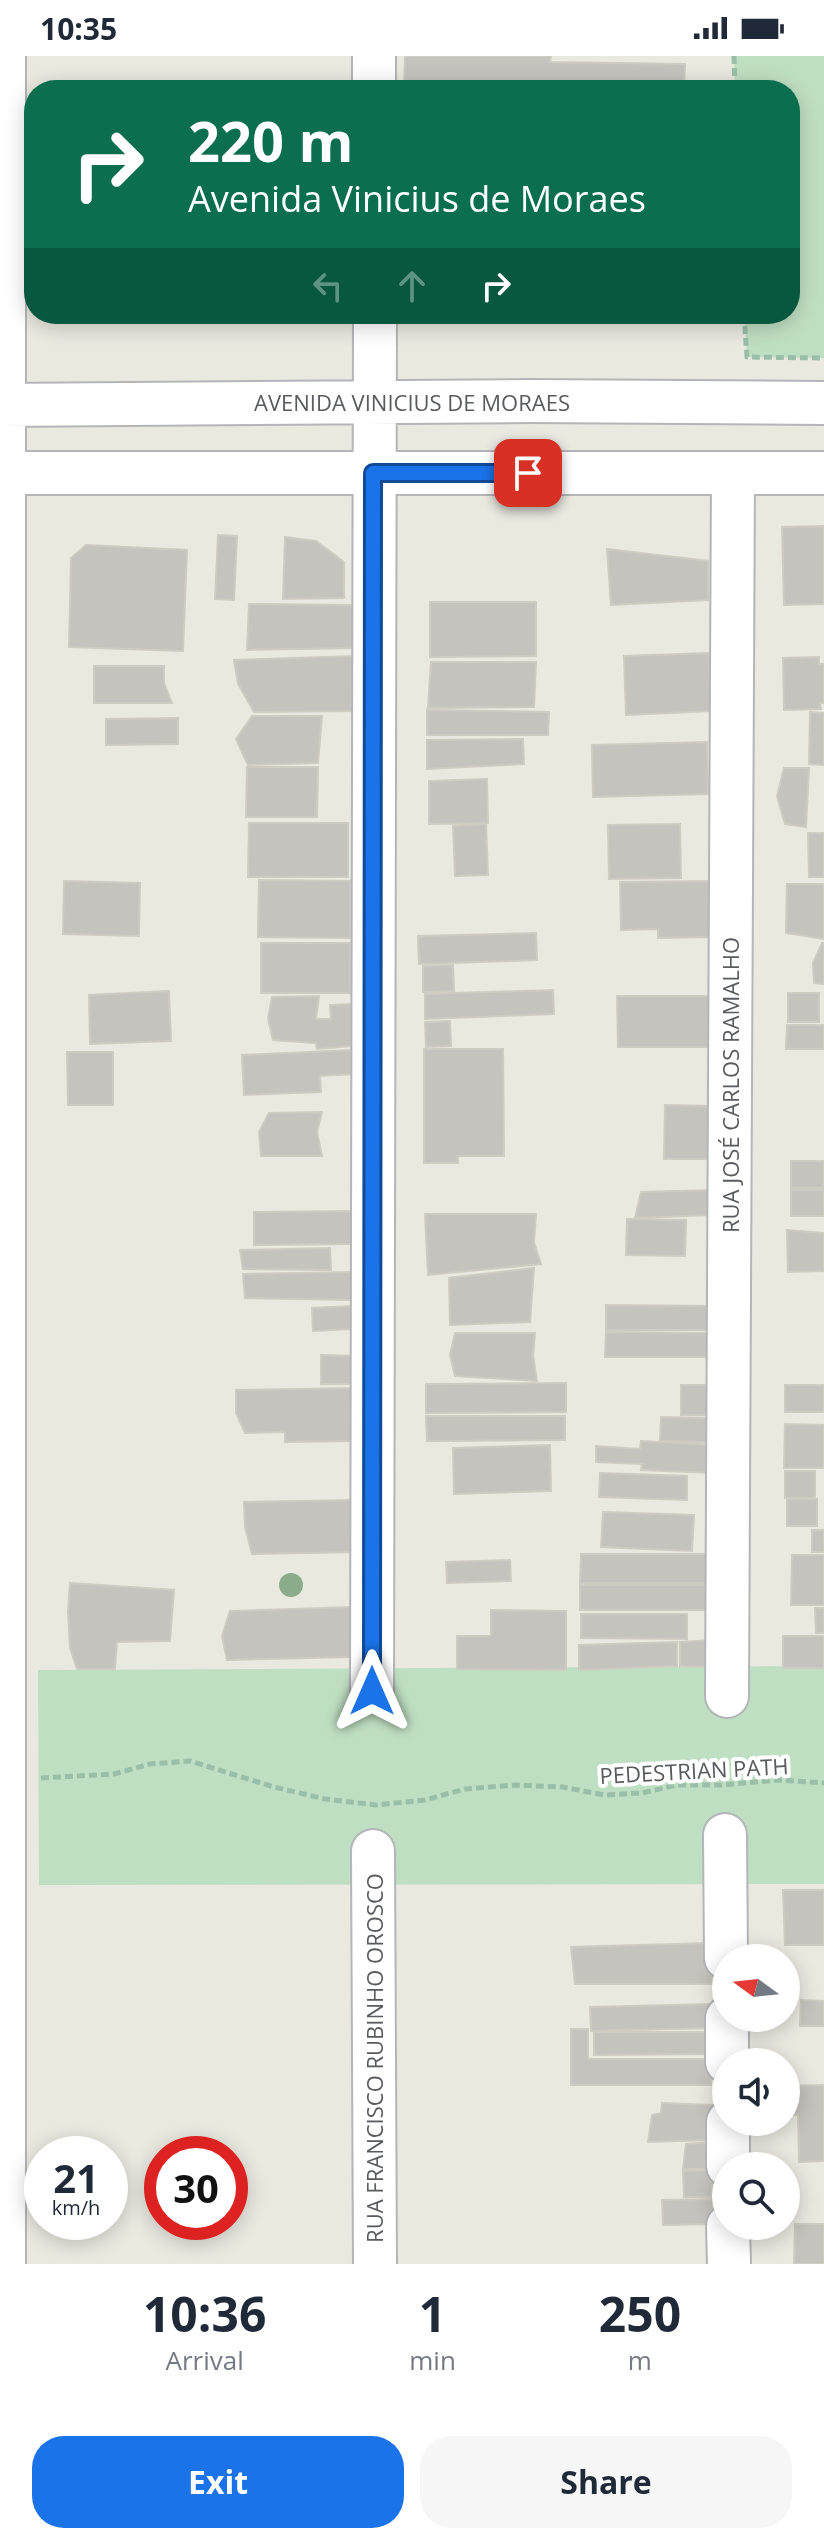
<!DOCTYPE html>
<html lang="en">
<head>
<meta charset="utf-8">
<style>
  body { margin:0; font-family:"Open Sans",sans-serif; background:#f6f6f7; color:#1f2937; height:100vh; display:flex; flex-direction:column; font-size:30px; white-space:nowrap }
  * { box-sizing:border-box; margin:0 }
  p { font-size:26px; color:#747a83 }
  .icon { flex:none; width:44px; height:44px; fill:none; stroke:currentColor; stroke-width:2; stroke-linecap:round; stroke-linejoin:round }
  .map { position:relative; height:2208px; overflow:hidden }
  .panel { display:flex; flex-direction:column; background:#fff; flex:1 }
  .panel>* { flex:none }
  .hud { position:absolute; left:24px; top:24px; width:776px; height:244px; border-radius:32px; box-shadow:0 4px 20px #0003; background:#0b6e4f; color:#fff; overflow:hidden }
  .needle { width:52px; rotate:285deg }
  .fabs { position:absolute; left:712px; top:1888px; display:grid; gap:16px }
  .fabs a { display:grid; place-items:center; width:88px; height:88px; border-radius:50%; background:#fff; box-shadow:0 4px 20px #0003; font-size:40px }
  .speed { position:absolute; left:24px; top:2080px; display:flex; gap:16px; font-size:40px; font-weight:700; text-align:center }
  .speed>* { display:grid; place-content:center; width:104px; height:104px; border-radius:50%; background:#fff; box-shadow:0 4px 20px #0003; line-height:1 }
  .speed small { font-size:20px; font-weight:400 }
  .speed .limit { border:12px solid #d22; background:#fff; color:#111 }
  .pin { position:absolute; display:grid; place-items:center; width:68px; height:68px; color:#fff; margin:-34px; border-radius:16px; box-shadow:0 4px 12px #0006 }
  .me { position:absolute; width:88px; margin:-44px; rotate:0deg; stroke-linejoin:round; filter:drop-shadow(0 0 6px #0008) }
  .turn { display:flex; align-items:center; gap:28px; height:168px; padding:0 32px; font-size:36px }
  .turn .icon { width:104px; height:104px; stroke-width:2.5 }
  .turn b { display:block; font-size:56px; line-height:68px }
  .lanes { display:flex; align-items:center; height:76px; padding:0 32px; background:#0003; justify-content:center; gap:40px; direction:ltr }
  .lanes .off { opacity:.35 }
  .eta { display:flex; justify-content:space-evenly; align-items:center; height:136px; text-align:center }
  .eta b { font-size:48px; font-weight:700; line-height:56px }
  .primary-button { display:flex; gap:16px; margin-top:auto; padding:16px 32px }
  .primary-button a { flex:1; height:92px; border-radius:32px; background:#1a73e8; color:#fff; font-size:32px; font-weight:700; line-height:92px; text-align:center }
  .primary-button a+a { background:#f6f6f7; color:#1f2937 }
  .status { display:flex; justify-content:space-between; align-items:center; height:56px; padding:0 40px; background:#fff; direction:ltr }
  .status svg { height:22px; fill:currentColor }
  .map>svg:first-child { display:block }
  .green { fill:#bfdfc2 }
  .building { fill:#c5c3bd; stroke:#cecbc0; stroke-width:2 }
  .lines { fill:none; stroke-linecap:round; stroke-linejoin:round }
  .street-casing { stroke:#b3b5b9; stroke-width:46 }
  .path { stroke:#9abfa8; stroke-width:5; stroke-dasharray:8 4; stroke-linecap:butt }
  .street { stroke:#fff; stroke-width:42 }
  .tree { fill:#8bac8b }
  .route-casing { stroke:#114b97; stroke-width:20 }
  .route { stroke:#1a73e8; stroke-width:14 }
  .labels { text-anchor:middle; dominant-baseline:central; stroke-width:8; stroke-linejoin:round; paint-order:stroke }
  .street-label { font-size:22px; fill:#595b5f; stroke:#fff }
</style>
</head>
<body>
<div class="status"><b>10:35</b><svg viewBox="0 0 49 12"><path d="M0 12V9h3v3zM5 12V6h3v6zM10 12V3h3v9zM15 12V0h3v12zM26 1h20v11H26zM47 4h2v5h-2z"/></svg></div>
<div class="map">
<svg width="824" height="2208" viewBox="0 0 824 2208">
  <rect width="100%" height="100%" fill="#eae9e0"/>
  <path class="green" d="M 734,0 L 824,0 L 824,302 L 747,301 L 744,258 L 790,258 L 790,34 L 735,34 Z
    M 824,1610 L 824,1828 L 39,1829 L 38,1614 Z"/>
  <path class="building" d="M 405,0 L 551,0 L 550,6 L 685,8 L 684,34 L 404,34 Z
    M 824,470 L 824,548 L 784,549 L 782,471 Z
    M 218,479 L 237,480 L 234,544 L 215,543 Z
    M 285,481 L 316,485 L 344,506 L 344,542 L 283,543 Z
    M 86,489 L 187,494 L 183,595 L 69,591 L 71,502 Z
    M 607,493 L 708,505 L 708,544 L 611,549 Z
    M 430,546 L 536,546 L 536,600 L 430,601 Z
    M 249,548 L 355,549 L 354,592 L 247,594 Z
    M 709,597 L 711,655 L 626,659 L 624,600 Z
    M 355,600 L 352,627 L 355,655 L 254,656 L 238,628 L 234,604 Z
    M 819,601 L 819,608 L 824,608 L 824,647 L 820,647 L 821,653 L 784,654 L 783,602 Z
    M 431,606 L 536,606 L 534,651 L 428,652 Z
    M 94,610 L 164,610 L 164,627 L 172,647 L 94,647 Z
    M 427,654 L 549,656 L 548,679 L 427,679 Z
    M 810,656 L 824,657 L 824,709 L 809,708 Z
    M 252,660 L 322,660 L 318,707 L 248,709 L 236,683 Z
    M 178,662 L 178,688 L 106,689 L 106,663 Z
    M 523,683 L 524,708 L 427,713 L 427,684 Z
    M 707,686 L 708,738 L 593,741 L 592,689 Z
    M 247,711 L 318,711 L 317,761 L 246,761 Z
    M 784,712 L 809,712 L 806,771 L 785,768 L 777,740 Z
    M 487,723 L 488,767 L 429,768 L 429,725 Z
    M 249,767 L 348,767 L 348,821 L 248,821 Z
    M 486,768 L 488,819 L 455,820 L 453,770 Z
    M 680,768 L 681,822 L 609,823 L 608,769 Z
    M 808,777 L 824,777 L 824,821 L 809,821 Z
    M 259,824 L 350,825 L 350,882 L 258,881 Z
    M 64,825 L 140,827 L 139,880 L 63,878 Z
    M 710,825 L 710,881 L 658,882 L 658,873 L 621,874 L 620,826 Z
    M 787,828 L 824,828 L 824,883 L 786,877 Z
    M 536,877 L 537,904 L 419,908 L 418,880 Z
    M 261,887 L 350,887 L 350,937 L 261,937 Z
    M 822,887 L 824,887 L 824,928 L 814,927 L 813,907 Z
    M 453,909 L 454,935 L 423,936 L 423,910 Z
    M 553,934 L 554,958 L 425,963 L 425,938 Z
    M 169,935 L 171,985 L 90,988 L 89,939 Z
    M 788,937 L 819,937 L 819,966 L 788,966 Z
    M 319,940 L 316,963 L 331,963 L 330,949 L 352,948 L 352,990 L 317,993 L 316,987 L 273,984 L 268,963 L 272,941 Z
    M 617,940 L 710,940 L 710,991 L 618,991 Z
    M 450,965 L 451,990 L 426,991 L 425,966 Z
    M 787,969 L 824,969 L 824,993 L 786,993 Z
    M 424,993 L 503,993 L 504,1100 L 458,1100 L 458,1107 L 424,1107 Z
    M 351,994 L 352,1018 L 320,1020 L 321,1036 L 244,1039 L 242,999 Z
    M 67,996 L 113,996 L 113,1049 L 68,1049 Z
    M 665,1049 L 712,1050 L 711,1103 L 664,1103 Z
    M 322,1056 L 317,1076 L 322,1100 L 261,1100 L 259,1076 L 269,1057 Z
    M 791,1105 L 824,1105 L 824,1132 L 791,1132 Z
    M 716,1134 L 713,1159 L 635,1162 L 641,1136 Z
    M 791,1134 L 824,1134 L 824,1160 L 791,1160 Z
    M 353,1155 L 353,1188 L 254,1189 L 254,1156 Z
    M 425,1158 L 536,1158 L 534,1186 L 541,1208 L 428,1219 Z
    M 627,1163 L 686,1164 L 685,1200 L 626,1199 Z
    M 787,1174 L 824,1177 L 824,1215 L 788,1216 Z
    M 330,1192 L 331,1214 L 243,1213 L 240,1194 Z
    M 534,1212 L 530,1266 L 450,1269 L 449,1222 Z
    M 354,1216 L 352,1244 L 245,1242 L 243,1218 Z
    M 606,1249 L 714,1250 L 714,1274 L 606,1274 Z
    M 351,1250 L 352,1273 L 313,1275 L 312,1252 Z
    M 606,1276 L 714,1277 L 714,1301 L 605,1301 Z
    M 455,1277 L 535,1277 L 533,1299 L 537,1325 L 455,1320 L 450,1299 Z
    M 321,1299 L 355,1300 L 356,1328 L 321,1328 Z
    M 566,1327 L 566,1356 L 426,1357 L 426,1328 Z
    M 681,1329 L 708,1329 L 708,1359 L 681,1359 Z
    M 785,1329 L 824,1329 L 824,1356 L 785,1356 Z
    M 355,1332 L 355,1385 L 285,1386 L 285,1376 L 245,1377 L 236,1357 L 236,1334 Z
    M 426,1360 L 565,1360 L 565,1384 L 427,1385 Z
    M 661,1361 L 708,1362 L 707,1386 L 660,1385 Z
    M 785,1368 L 824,1369 L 824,1412 L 784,1412 Z
    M 641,1385 L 716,1389 L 714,1417 L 641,1414 L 642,1408 L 596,1406 L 596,1390 L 640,1393 Z
    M 550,1389 L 551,1435 L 454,1438 L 453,1392 Z
    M 785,1415 L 815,1415 L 815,1442 L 785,1442 Z
    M 600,1417 L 687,1420 L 687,1444 L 599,1441 Z
    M 787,1443 L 817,1443 L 817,1470 L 787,1470 Z
    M 354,1444 L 356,1496 L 252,1498 L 245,1471 L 244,1446 Z
    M 603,1456 L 694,1459 L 692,1495 L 601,1491 Z
    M 812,1474 L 824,1474 L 824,1496 L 812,1496 Z
    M 581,1498 L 710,1498 L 710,1527 L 580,1527 Z
    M 792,1499 L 824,1499 L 824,1549 L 791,1549 Z
    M 510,1504 L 511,1525 L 447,1527 L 446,1506 Z
    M 70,1527 L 174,1534 L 170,1585 L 117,1586 L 115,1613 L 77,1613 L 70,1592 L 68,1556 Z
    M 580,1529 L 709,1529 L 709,1554 L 580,1554 Z
    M 351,1551 L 351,1601 L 227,1604 L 222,1580 L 230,1555 Z
    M 815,1552 L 824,1552 L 824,1577 L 816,1577 Z
    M 491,1554 L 566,1555 L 566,1614 L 457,1613 L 457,1580 L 491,1580 Z
    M 581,1558 L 687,1558 L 687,1583 L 581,1582 Z
    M 783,1580 L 824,1580 L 824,1612 L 783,1612 Z
    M 712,1584 L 711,1602 L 704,1611 L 680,1610 L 680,1586 Z
    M 677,1586 L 677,1610 L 579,1614 L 579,1589 Z
    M 783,1834 L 824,1834 L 824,1889 L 785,1889 Z
    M 709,1887 L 713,1928 L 575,1928 L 571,1891 Z
    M 801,1944 L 824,1945 L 824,1970 L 800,1970 Z
    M 712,1948 L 713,1972 L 591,1975 L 590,1951 Z
    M 571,1973 L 588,1973 L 588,2003 L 711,2003 L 711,2029 L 571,2029 Z
    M 594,1976 L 713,1976 L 714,1998 L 594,1999 Z
    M 824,2029 L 824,2105 L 799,2106 L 798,2059 L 786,2059 L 786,2030 Z
    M 662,2047 L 713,2049 L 713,2084 L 648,2086 L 652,2059 L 661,2057 Z
    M 712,2086 L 713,2113 L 683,2113 L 686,2088 Z
    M 712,2114 L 712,2141 L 684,2141 L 683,2115 Z
    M 713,2143 L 713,2168 L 663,2169 L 662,2144 Z
    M 795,2168 L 824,2168 L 824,2208 L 794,2208 Z"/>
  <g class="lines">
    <defs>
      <path id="street" d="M 374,0 L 374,34
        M 0,349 L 530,345 L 824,347
        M 0,417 L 824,417
        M 372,1635 L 375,258
        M 727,1640 L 733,417
        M 725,1779 L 726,1902
        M 373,1795 L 375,2208
        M 727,1962 L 727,2006
        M 728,2066 L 728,2110
        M 728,2170 L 729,2208
        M 4,2208 L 4,0"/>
    </defs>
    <use href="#street" class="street-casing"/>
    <path class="path" d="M 734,0 L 735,34
      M 744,258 L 747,301 L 824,302
      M 41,1722 L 114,1718 L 150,1708 L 190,1705 L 274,1731 L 325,1743 L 376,1749 L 425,1744 L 465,1733 L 515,1729 L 562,1731 L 605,1739 L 642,1737 L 677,1729 L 722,1729 L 778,1724 L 824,1727"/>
    <use href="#street" class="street"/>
  </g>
  <circle class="tree" cx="291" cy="1529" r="12"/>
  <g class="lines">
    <defs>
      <path id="route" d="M 372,1635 L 373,417 L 528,417"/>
    </defs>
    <use href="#route" class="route-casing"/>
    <use href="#route" class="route"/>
  </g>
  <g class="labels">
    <g class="street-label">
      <text x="412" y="346">AVENIDA VINICIUS DE MORAES</text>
      <text transform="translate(730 1029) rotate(-90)">RUA JOSÉ CARLOS RAMALHO</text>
      <text transform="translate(694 1714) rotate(-3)">PEDESTRIAN PATH</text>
      <text transform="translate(374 2002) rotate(-90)">RUA FRANCISCO RUBINHO OROSCO</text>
    </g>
  </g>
</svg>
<div class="fabs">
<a><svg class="needle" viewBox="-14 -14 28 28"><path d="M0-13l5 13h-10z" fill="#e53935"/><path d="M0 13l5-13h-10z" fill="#747a83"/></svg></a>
<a><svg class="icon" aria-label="sound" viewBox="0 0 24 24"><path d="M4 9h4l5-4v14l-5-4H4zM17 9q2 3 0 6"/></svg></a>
<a><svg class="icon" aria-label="search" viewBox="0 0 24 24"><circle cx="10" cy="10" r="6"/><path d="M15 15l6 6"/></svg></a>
</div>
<div class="speed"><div>21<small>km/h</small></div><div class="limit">30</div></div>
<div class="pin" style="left:528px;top:417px;background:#d93025"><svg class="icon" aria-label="arrive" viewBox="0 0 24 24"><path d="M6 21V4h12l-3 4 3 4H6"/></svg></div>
<svg class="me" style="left:372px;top:1635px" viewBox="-20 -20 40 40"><path d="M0-17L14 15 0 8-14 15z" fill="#1a73e8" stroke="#fff" stroke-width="4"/></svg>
<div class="hud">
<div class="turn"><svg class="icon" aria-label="right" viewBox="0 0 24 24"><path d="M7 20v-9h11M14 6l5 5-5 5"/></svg><div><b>220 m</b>Avenida Vinicius de Moraes</div></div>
<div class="lanes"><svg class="icon off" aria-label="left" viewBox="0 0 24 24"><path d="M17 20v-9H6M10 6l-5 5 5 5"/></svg><svg class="icon off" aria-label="ahead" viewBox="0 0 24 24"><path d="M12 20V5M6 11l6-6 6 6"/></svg><svg class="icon" aria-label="right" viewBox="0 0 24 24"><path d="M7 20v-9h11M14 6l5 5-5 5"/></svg></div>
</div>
</div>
<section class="panel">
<div class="eta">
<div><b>10:36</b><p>Arrival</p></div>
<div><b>1</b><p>min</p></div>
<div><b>250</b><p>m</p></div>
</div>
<div class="primary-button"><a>Exit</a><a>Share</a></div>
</section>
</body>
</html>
